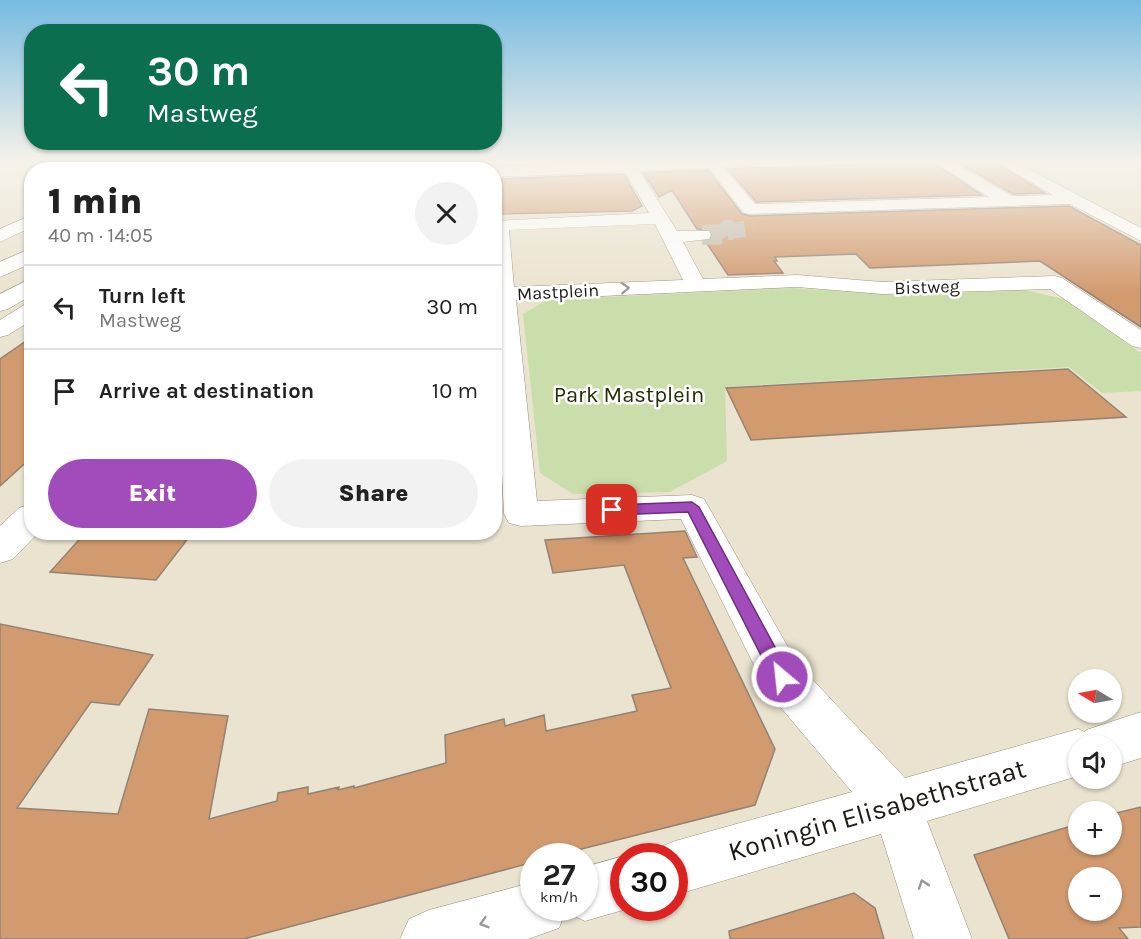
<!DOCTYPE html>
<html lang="en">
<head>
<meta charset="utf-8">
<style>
  body { margin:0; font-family:Karla,sans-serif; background:#f2f2f2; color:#222; height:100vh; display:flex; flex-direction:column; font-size:22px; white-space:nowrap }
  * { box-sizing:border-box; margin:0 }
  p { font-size:20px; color:#767676 }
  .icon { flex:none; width:33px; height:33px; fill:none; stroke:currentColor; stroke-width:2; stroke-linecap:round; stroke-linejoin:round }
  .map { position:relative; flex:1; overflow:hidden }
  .panel { position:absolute; left:24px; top:162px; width:478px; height:378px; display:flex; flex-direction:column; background:#fff; border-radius:24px; box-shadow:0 2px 4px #0004 }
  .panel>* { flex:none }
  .top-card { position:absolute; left:24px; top:24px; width:478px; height:126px; border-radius:24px; box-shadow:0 2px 4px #0004; background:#0b6e4f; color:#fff; overflow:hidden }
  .needle { width:39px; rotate:280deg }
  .fabs { position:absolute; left:1068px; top:669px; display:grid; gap:12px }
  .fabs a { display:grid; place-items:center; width:54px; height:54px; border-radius:50%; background:#fff; box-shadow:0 2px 4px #0004; font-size:30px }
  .speed { position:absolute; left:520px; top:843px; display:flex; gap:12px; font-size:30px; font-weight:700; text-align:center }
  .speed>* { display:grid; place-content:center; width:78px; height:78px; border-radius:50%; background:#fff; box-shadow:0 2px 4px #0004; line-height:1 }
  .speed small { font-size:15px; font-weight:400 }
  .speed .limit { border:9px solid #d22; background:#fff; color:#111 }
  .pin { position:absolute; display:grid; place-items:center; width:51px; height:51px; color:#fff; margin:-26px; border-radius:12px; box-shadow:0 3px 9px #0006 }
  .me { position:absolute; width:66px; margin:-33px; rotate:332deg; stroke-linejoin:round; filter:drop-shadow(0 0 4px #0008) }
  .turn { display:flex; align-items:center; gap:21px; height:126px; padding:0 24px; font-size:27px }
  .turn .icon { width:78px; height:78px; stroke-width:2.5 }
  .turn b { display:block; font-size:42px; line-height:51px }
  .round { display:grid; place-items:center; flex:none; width:63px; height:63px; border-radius:32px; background:#f2f2f2 }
  .summary { display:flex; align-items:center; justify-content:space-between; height:102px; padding:0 24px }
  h1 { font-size:36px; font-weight:800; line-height:45px }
  .button { display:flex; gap:12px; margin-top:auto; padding:12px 24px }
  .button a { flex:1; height:69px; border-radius:36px; background:#a14cba; color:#fff; font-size:24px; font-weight:800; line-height:69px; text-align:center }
  .button a+a { background:#f2f2f2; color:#222 }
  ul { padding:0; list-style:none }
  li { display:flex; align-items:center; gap:18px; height:84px; padding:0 24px; border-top:2px solid #e0e0e0 }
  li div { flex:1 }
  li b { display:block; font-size:22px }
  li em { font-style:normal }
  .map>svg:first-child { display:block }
  .green { fill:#cadeab }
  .building { fill:#d19a6f; stroke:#938376; stroke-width:1.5; fill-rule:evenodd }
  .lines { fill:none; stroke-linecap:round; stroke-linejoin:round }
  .street-tunnel-far1 { stroke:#c1bbaa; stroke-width:16; stroke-dasharray:16 8; stroke-linecap:butt }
  .street-tunnel { stroke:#c1bbaa; stroke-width:20; stroke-dasharray:20 10; stroke-linecap:butt }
  .street-casing { stroke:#97907e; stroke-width:1 }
  .secondary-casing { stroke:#97907e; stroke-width:1 }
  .highway-casing { stroke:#97907e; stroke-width:1 }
  .street { fill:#fff; fill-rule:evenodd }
  .secondary { fill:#fff; fill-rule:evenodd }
  .highway { fill:#fff; fill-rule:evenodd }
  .oneway { stroke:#9a9895 }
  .route { fill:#a14cba; stroke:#693179; stroke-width:1.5 }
  .labels { text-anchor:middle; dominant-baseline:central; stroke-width:5; stroke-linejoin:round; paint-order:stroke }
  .far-street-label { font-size:18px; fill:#1e1b14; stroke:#fff }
  .park-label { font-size:22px; fill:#222f01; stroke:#fff }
  .near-street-label { font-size:27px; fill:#1e1b14; stroke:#fff }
</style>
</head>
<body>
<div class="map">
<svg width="1141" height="939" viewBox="0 0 1141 939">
  <rect width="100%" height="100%" fill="#eae3cf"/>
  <path class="green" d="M 792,288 L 896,295 L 1025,290 L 1064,299 L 1141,353 L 1141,391 L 1102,393 L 1069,367 L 725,387 L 727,461 L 670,492 L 573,494 L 540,473 L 523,314 L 547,300 Z"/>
  <path class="building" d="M 925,162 L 932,162 L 982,195 L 756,202 L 728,169 Z
    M 957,162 L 994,162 L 1045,193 L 1013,194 Z
    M 708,170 L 742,214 L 750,216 L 1069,206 L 1141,245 L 1141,327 L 1040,261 L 870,268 L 856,254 L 775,257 L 777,261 L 774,261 L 783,273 L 728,275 L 706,242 L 711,240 L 713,236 L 711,230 L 697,229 L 672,190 L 659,197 L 643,173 Z
    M 624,174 L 642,206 L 632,211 L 495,214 L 495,179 Z
    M 32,337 L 32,457 L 0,486 L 0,359 Z
    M 1068,369 L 1126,417 L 751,440 L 726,388 Z
    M 685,531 L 697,557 L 683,558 L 775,749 L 755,805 L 554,856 L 534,856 L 534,862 L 244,939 L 0,939 L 0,624 L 153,655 L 119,705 L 91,702 L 17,808 L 118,814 L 149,709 L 228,716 L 209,819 L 277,801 L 278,793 L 308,787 L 308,794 L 339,787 L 338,790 L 354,786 L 354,788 L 446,763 L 445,735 L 504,719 L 505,726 L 544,715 L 546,731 L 637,711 L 632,695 L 671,688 L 624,565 L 553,573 L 545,540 Z
    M 86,532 L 193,532 L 156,580 L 50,572 Z
    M 1141,807 L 1141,927 L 1119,928 L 1128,939 L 1009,939 L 974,855 L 1078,824 L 1078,844 L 1112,844 L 1112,814 ZM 1078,878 L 1112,878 L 1112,910 L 1078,910 Z
    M 854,893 L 875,908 L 884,939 L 730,939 L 729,931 Z"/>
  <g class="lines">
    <path class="street-tunnel-far1" d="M 729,231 L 753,228"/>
    <path class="street-tunnel" d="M 702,235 L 731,234 L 728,230 L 733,230"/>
    <defs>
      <path id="street" d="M 133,162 L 145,162 L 146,165 L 142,170 L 123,170 Z
        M 719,162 L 755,204 L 989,197 L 934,162 L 952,162 L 1012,196 L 1053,195 L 996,162 L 1015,162 L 1141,228 L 1141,241 L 1070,204 L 750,214 L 744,213 L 705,163 Z
        M 630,163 L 637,167 L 677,231 L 709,231 L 711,235 L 709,239 L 683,242 L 703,279 L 797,275 L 882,282 L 1055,276 L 1062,278 L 1141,330 L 1141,348 L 1132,346 L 1050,289 L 882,294 L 797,287 L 516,300 L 537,501 L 692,495 L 704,499 L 797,663 L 905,778 L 1078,729 L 1085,732 L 1086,730 L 1141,712 L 1141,758 L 1112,767 L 1112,746 L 1078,746 L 1078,776 L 927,821 L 972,939 L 914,939 L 881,834 L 675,895 L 675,856 L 653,856 L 656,849 L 675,841 L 852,792 L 767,691 L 681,519 L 521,526 L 509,523 L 504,514 L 495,328 L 495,221 L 649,213 L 623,167 ZM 655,224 L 683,280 L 514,287 L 509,230 Z
        M 32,215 L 32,227 L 0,242 L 0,229 Z
        M 32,303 L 32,320 L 8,335 L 0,337 L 0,320 L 24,305 Z
        M 624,856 L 624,908 L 630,908 L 585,921 L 565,912 L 559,928 L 528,939 L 400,939 L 409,919 L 429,910 L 534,882 L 534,908 L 585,908 L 585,867 Z"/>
      <path id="secondary" d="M 221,162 C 241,162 332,159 344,170 C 323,170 232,173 221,162 Z
        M 378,162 L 394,162 L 388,170 L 371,170 Z
        M 610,162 L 737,162 L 730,167 L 495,177 L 495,170 L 489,170 L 495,167 Z
        M 32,504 L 32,532 L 39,532 L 13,559 L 0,563 L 0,526 L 19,508 Z"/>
      <path id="highway" d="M 182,162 L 200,162 L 192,170 L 173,170 Z
        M 219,162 L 237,162 L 230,170 L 211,170 Z
        M 32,248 L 32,263 L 0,277 L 0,262 Z
        M 32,278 L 32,295 L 8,309 L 0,311 L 0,294 Z"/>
    </defs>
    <use href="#street" class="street-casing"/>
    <use href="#secondary" class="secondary-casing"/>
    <use href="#highway" class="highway-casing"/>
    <use href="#street" class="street"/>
    <use href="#secondary" class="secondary"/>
    <use href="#highway" class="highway"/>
  </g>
  <defs><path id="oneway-chevron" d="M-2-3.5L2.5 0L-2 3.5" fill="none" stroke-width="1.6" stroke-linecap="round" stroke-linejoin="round" transform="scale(1.5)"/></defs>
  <g class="oneway">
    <use href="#oneway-chevron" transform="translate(625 288) rotate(-3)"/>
    <use href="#oneway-chevron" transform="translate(923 884) rotate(-109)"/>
    <use href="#oneway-chevron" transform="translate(484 923) rotate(164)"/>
  </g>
  <linearGradient id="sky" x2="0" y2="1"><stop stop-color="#77bbe1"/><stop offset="0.55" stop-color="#f6f2e9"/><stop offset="1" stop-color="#f6f2e9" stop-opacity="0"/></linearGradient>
  <rect width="1141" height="294" fill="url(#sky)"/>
  <path class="route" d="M 692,502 L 699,507 L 788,671 L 791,677 L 788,683 L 782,685 L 775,683 L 688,512 L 612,515 L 604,510 L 612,505 Z"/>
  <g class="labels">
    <g class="far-street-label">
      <text transform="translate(927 287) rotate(-2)">Bistweg</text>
      <text transform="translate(558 292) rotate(-3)">Mastplein</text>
    </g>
    <g class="park-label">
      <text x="629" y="395">Park Mastplein</text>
    </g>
    <g class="near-street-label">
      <text transform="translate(877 810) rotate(-16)">Koningin Elisabethstraat</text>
    </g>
  </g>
</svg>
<div class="fabs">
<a><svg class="needle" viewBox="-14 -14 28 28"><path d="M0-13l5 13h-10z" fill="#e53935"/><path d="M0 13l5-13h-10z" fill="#767676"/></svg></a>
<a><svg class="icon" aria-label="sound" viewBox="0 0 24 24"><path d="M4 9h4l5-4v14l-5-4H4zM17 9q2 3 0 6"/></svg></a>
<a>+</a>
<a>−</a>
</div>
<div class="speed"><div>27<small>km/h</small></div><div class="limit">30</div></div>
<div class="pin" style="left:612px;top:510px;background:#d93025"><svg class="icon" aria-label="arrive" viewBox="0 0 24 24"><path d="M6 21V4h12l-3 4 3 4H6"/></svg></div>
<svg class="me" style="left:782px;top:677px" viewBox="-20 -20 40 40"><circle r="17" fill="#a14cba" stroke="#fff" stroke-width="3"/><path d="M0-11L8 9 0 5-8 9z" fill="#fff"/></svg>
<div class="top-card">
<div class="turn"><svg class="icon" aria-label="left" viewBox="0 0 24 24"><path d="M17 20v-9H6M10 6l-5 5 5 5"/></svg><div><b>30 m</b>Mastweg</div></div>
</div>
<section class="panel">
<div class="summary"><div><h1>1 min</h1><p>40 m · 14:05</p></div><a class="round"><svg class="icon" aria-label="close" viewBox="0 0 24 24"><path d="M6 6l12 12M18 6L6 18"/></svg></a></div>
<ul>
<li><svg class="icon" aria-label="left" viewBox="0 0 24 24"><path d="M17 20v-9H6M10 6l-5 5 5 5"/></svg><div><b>Turn left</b><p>Mastweg</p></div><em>30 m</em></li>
<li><svg class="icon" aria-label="arrive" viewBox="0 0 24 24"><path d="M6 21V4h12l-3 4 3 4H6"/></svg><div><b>Arrive at destination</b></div><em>10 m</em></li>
</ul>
<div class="button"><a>Exit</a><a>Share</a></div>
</section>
</div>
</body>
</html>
